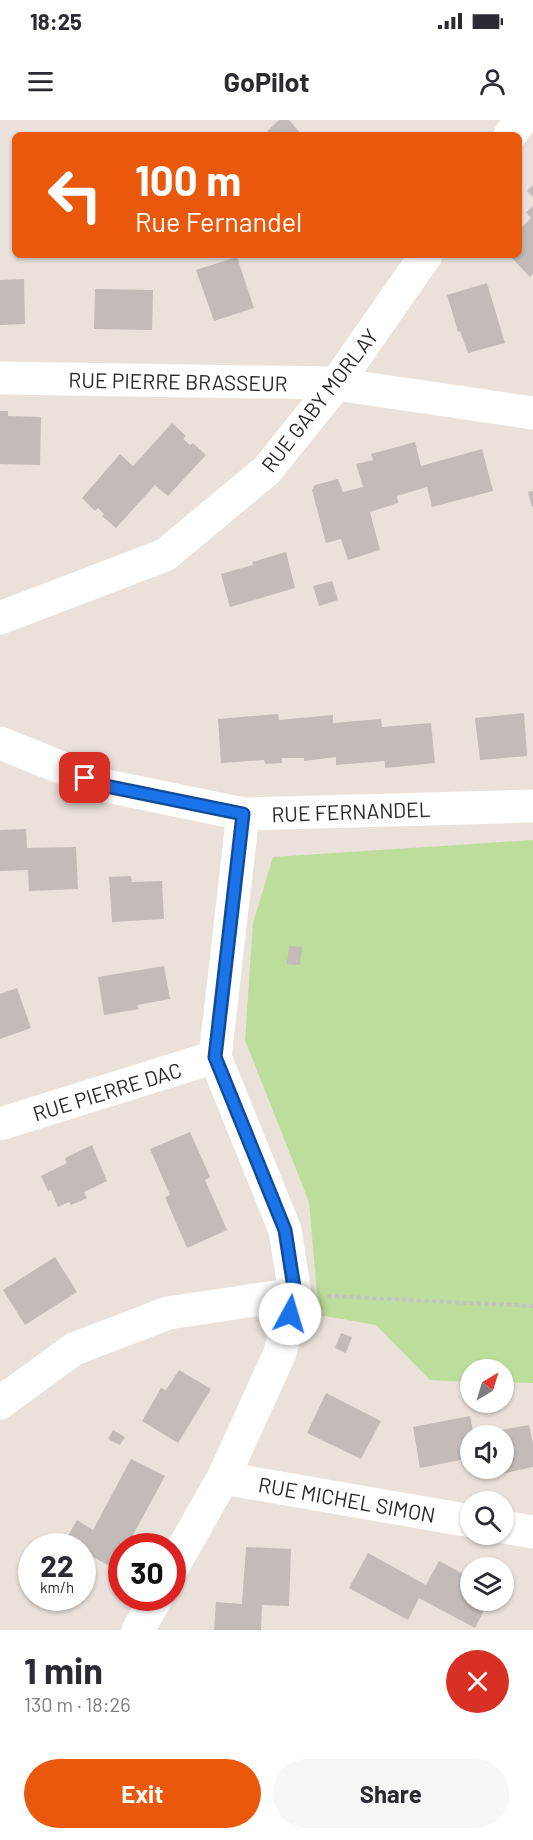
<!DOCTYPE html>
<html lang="en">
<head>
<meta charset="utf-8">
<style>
  body { margin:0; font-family:Barlow,sans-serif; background:#f7f7f7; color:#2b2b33; height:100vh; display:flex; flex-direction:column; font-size:22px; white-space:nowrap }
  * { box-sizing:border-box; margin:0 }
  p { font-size:20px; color:#7c7c81 }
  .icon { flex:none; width:33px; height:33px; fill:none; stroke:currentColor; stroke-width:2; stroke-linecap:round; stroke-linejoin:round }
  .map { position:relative; height:1510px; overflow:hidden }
  .side { display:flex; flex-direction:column; background:#fff; flex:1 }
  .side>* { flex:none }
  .top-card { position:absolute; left:12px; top:12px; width:510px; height:126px; border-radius:9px; box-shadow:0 2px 4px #0004; background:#ea580c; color:#fff; overflow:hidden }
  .needle { width:39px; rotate:38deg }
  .fabs { position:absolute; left:460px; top:1239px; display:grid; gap:12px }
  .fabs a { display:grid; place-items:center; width:54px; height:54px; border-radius:50%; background:#fff; box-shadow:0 2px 4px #0004; font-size:30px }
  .speed { position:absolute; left:18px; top:1413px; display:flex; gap:12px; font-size:30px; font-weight:700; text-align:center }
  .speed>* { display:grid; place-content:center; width:78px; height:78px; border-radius:50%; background:#fff; box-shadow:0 2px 4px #0004; line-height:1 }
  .speed small { font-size:15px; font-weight:400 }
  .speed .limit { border:9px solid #d22; background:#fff; color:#111 }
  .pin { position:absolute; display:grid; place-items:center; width:51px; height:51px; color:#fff; margin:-26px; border-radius:12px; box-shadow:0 3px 9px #0006 }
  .me { position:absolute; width:66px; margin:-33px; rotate:6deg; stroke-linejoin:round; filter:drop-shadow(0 0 4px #0008) }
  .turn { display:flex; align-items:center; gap:21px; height:126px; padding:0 24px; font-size:27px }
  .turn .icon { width:78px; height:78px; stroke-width:2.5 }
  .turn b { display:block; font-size:42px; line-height:51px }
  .round { display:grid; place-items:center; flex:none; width:63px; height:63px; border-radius:32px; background:#f7f7f7 }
  .headline { display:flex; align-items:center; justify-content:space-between; height:102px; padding:0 24px }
  h1 { font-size:36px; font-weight:700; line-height:45px }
  .button { display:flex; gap:12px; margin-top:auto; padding:12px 24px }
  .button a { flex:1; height:69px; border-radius:36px; background:#ea580c; color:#fff; font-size:24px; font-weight:700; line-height:69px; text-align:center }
  .button a+a { background:#f7f7f7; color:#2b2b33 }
  .status { display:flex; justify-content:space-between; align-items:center; height:42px; padding:0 30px; background:#fff; direction:ltr }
  .status svg { height:16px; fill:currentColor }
  header { display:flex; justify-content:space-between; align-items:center; height:78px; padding:0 24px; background:#fff; font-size:27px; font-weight:700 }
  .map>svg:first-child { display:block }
  .green { fill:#bddd9b }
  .building { fill:#c2bbb8 }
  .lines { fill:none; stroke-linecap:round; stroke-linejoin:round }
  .path { stroke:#c3c3c3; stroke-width:4; stroke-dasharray:4.5 3; stroke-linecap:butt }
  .street { stroke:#fff; stroke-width:33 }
  .route-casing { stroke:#114b97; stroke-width:15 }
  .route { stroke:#1a73e8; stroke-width:10 }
  .labels { text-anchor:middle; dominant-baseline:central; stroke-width:4.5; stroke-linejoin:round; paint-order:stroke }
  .street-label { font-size:21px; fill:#282828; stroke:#fff }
</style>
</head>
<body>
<div class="status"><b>18:25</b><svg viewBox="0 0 49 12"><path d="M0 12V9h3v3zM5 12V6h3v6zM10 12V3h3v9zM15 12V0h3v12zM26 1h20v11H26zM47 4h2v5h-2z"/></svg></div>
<header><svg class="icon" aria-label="menu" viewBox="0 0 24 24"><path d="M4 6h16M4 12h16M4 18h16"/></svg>GoPilot<svg class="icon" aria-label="person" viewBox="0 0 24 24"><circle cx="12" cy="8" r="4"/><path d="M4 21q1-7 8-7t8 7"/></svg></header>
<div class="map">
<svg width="533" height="1510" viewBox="0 0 533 1510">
  <rect width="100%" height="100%" fill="#eae1db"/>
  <path class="green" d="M 533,720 L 533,1263 L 504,1262 L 504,1250 L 471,1250 L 471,1262 L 430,1260 L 376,1205 L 319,1195 L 309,1082 L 245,920 L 253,803 L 273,737 Z"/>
  <path class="building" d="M 279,0 L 289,0 L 302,15 L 263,15 Z
    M 533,65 L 533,77 L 527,71 Z
    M 533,86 L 533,154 L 530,157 L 509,135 L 519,135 L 519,110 L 531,98 L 526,92 Z
    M 237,137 L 254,188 L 214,201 L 196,150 Z
    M 24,159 L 25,204 L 0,205 L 0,160 Z
    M 487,163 L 505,223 L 468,233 L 460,211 L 458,212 L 447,175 Z
    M 95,169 L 153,170 L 152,210 L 94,209 Z
    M 0,291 L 8,291 L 8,296 L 41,297 L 40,345 L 0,344 Z
    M 172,303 L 186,316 L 183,319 L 190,325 L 193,323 L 206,335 L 168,376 L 155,365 L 116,408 L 102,396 L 104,394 L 98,388 L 95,391 L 82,378 L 120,334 L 133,346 Z
    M 415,322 L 421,346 L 482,329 L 493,371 L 432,387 L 427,367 L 397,376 L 398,383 L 370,392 L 380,430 L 348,440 L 341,419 L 326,423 L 312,370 L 315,365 L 338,359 L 343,372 L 363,367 L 356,344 L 373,340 L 371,334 Z
    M 533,371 L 533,387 L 532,387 L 528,372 Z
    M 286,432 L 295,468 L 230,487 L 221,454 L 253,445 L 252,442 Z
    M 332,461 L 338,480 L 319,486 L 313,466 Z
    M 524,593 L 527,636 L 480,640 L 475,598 Z
    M 278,594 L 279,600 L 333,595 L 333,603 L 381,599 L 382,607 L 431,603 L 435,643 L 385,648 L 385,641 L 336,645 L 336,637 L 304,641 L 304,638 L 282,638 L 282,643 L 265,644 L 264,640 L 221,643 L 218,599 Z
    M 26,709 L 27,728 L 76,727 L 78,769 L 29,771 L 28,750 L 0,751 L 0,710 Z
    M 131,756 L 132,762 L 162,761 L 164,799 L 112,802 L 109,757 Z
    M 289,826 L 302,827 L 300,845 L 287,844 Z
    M 164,846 L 170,879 L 137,885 L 139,889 L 104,895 L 98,857 Z
    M 17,868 L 31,908 L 0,919 L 0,874 Z
    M 190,1012 L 210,1057 L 205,1060 L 227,1110 L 187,1128 L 165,1077 L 170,1075 L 150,1029 Z
    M 92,1025 L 107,1061 L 84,1072 L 87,1078 L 71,1085 L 69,1082 L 58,1087 L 51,1070 L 48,1071 L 41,1056 L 67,1043 L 65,1038 Z
    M 55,1137 L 77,1172 L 25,1205 L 3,1170 Z
    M 341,1213 L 352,1217 L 346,1233 L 335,1228 Z
    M 179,1250 L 211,1269 L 178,1323 L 142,1301 L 161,1268 L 166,1270 Z
    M 326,1273 L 381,1301 L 361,1339 L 307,1313 Z
    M 470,1296 L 474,1316 L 471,1316 L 471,1338 L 420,1348 L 413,1307 Z
    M 529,1305 L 533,1324 L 533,1347 L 482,1358 L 480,1348 L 504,1348 L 504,1316 L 479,1314 Z
    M 113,1310 L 125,1317 L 120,1325 L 108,1319 Z
    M 131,1339 L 165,1356 L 127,1426 L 122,1426 L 122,1436 L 115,1449 L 82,1431 L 82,1426 L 74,1426 L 65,1421 L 77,1400 L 93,1410 Z
    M 246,1427 L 291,1429 L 289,1486 L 262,1485 L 261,1510 L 214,1510 L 216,1482 L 242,1484 Z
    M 368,1433 L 426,1465 L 439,1441 L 471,1458 L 471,1480 L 489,1480 L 475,1508 L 419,1478 L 408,1500 L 349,1468 Z"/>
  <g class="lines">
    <path class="path" d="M 327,1176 L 533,1186"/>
    <path class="street" d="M 510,15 L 521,0
      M 0,258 L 329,263 L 533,293
      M 0,498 L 165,435 L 267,350 L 336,264 L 426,135
      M 0,623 L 107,666 L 243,694 L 533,686
      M 0,1004 L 215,937
      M 0,1283 L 74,1229 L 168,1193 L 295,1174
      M 223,1358 L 471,1401
      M 504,1407 L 533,1412
      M 172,1448 L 223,1358 L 280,1233 L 295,1174 L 285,1110 L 215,937 L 243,694
      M 138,1510 L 156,1478"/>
  </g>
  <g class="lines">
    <defs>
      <path id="route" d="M 85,658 L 106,666 L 243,694 L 215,937 L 285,1110 L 295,1174 L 290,1194"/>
    </defs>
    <use href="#route" class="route-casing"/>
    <use href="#route" class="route"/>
  </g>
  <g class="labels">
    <g class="street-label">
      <text transform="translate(178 261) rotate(1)">RUE PIERRE BRASSEUR</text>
      <text transform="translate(319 280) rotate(-52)">RUE GABY MORLAY</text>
      <text transform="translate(351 691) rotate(-2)">RUE FERNANDEL</text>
      <text transform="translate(107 971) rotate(-17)">RUE PIERRE DAC</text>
      <text transform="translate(347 1379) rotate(10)">RUE MICHEL SIMON</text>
    </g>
  </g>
</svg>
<div class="fabs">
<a><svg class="needle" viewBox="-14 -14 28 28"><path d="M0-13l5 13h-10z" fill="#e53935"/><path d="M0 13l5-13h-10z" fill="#7c7c81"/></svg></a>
<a><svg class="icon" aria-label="sound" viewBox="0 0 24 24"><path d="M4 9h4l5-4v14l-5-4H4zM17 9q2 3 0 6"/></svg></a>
<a><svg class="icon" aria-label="search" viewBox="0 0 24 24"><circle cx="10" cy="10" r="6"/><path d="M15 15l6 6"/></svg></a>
<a><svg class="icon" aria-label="layers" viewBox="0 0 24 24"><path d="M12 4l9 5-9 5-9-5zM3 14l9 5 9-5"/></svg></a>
</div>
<div class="speed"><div>22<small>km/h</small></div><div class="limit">30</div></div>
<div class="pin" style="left:85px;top:658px;background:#d93025"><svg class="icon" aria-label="arrive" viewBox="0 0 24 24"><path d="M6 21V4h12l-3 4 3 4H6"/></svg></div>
<svg class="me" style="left:290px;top:1194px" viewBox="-20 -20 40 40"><circle r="19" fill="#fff"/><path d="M0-13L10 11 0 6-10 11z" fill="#1a73e8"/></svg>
<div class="top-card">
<div class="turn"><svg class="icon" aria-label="left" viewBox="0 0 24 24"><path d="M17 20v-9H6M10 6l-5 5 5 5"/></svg><div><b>100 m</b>Rue Fernandel</div></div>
</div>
</div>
<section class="side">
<div class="headline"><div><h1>1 min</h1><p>130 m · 18:26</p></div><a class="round" style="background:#d93025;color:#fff"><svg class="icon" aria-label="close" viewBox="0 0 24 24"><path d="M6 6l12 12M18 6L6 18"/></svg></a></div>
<div class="button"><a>Exit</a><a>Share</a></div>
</section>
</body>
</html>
